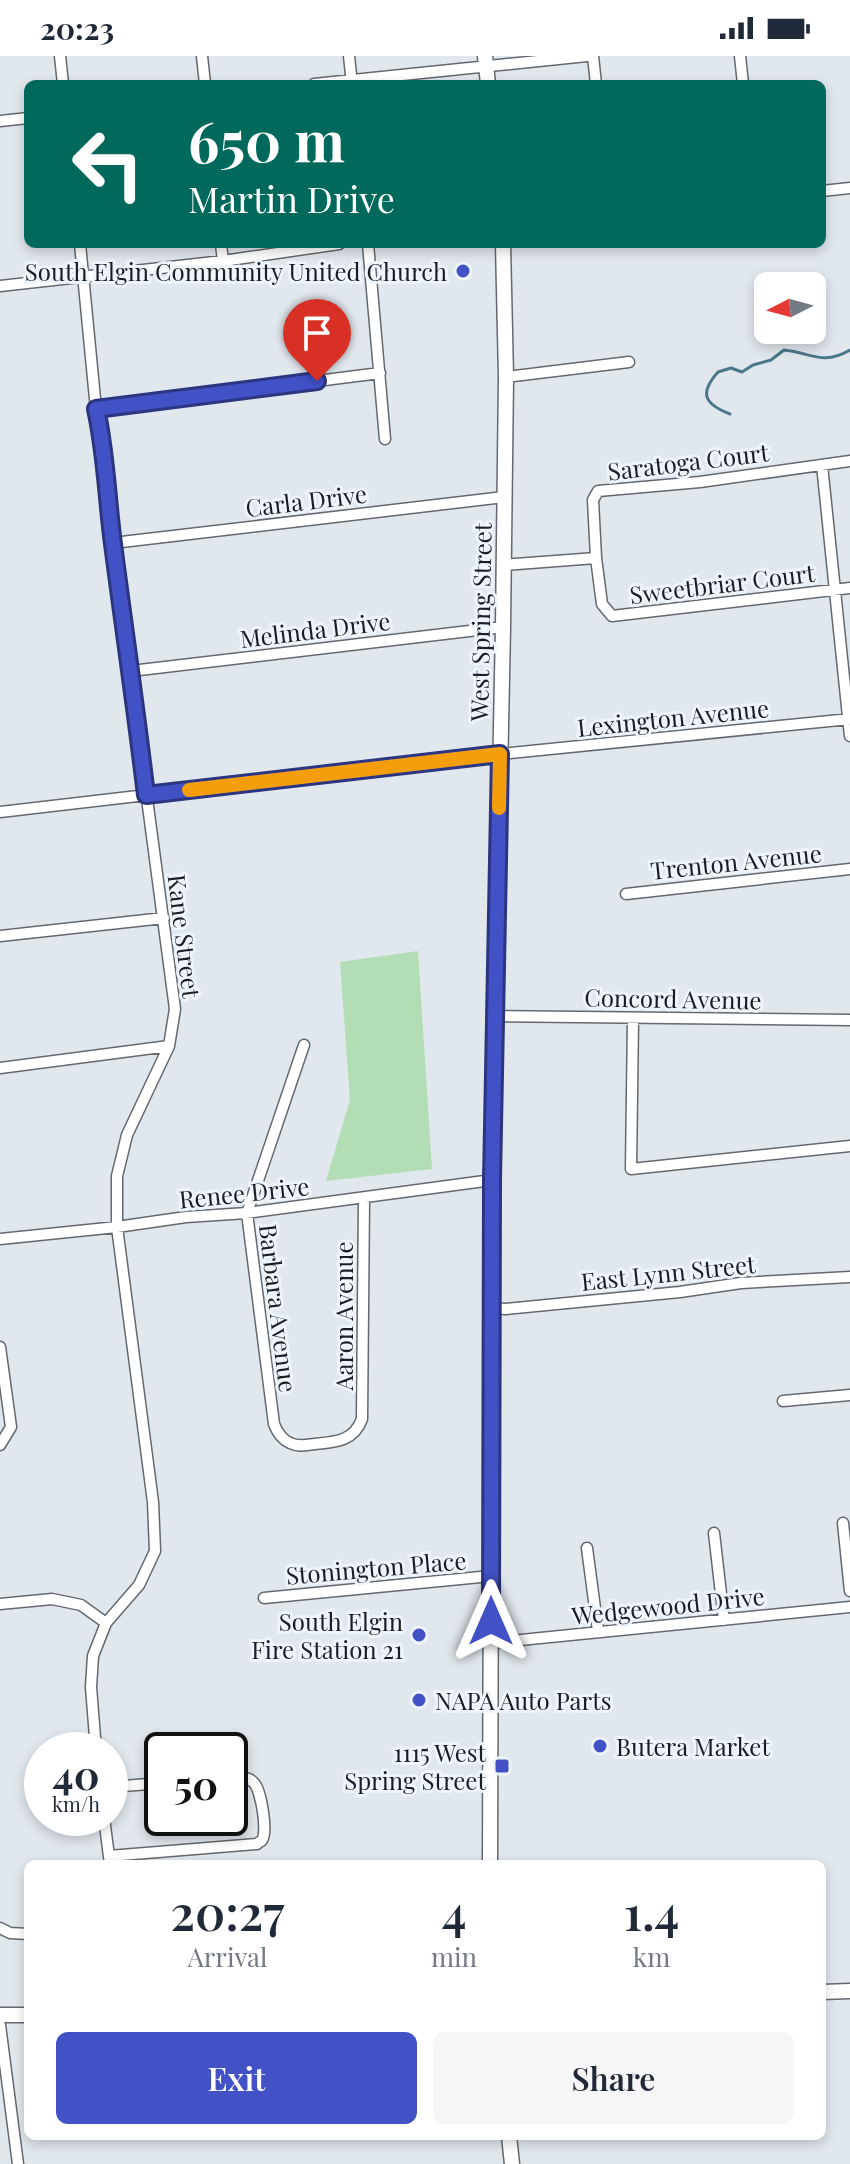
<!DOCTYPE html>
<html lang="en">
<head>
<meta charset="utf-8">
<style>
  body { margin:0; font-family:"Playfair Display",serif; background:#f6f6f7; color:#1f2937; height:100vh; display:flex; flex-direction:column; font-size:30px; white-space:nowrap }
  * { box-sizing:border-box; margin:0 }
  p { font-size:26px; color:#747a83 }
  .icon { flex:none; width:44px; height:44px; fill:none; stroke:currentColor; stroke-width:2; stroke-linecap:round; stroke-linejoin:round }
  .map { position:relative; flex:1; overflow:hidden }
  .details { position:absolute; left:24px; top:1804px; width:802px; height:280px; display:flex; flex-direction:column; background:#fff; border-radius:12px; box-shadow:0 4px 12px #0003 }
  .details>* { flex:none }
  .banner { position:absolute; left:24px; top:24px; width:802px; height:168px; border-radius:12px; box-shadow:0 4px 12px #0003; background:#00695c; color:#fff; overflow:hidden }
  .needle { width:52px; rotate:264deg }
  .fabs { position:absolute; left:754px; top:216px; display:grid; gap:16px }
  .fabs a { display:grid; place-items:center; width:72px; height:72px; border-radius:12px; background:#fff; box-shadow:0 4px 12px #0003; font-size:40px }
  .speed { position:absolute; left:24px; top:1676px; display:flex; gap:16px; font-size:40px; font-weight:700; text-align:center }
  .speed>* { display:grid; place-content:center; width:104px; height:104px; border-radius:50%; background:#fff; box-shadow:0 4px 12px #0003; line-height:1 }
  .speed small { font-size:20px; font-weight:400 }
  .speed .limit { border:4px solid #111; border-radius:12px; background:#fff; color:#111 }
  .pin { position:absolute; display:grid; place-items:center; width:68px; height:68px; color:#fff; margin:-82px -34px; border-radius:50% 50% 50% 0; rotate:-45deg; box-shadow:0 0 8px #0007 }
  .pin .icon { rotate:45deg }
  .me { position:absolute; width:88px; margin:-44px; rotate:0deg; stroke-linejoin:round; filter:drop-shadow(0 0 6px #0008) }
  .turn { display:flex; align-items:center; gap:28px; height:168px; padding:0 32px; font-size:36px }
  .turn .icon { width:104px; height:104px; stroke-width:2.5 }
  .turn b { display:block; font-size:56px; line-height:68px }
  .eta { display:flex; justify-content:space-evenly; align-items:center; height:136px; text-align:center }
  .eta b { font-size:48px; font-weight:600; line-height:56px }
  .button { display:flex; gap:16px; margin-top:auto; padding:16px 32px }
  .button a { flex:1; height:92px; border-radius:12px; background:#4251c5; color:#fff; font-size:32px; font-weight:600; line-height:92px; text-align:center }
  .button a+a { background:#f6f6f7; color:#1f2937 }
  .status { display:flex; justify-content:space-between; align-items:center; height:56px; padding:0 40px; background:#fff; direction:ltr }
  .status svg { height:22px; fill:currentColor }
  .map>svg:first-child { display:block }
  .green { fill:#b3deb5 }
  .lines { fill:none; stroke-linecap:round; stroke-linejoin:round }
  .stream { stroke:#4b7788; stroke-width:3 }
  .minor-casing { stroke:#63696e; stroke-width:13 }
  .major-casing { stroke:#63696e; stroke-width:17 }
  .minor { stroke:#fff; stroke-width:10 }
  .major { stroke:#fff; stroke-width:14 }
  .route-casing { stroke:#2b3580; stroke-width:20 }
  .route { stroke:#4251c5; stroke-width:14 }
  .slow { stroke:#f59e0b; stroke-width:14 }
  .poi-dot { fill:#4251c5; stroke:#edf5fb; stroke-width:3 }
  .labels { text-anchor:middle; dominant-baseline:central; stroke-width:6; stroke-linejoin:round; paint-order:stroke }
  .poi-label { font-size:24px; fill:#1b1e20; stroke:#edf5fb; text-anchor:end }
  .street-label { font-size:24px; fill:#1b1e20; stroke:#edf5fb }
</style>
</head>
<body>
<div class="status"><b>20:23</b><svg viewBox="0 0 49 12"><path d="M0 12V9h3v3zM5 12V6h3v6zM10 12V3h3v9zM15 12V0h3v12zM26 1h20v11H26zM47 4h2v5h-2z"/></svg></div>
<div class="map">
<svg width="850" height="2108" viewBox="0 0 850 2108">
  <rect width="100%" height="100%" fill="#e0e7ed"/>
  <path class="green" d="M 418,895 L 432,1113 L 326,1125 L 350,1044 L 340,906 Z"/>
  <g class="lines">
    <path class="stream" d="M 730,358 C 704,348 699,337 718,316 L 731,312 L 742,316 L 753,309 L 771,304 L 784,294 C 812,297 822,310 850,294"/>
    <defs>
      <path id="minor" d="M 60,0 L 63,28
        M 202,0 L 205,28
        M 349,0 L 352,28
        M 593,0 L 596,28
        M 740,0 L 743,28
        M 314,28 L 587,0
        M 0,65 L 28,62
        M 822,135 L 850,132
        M 80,188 L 96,353 L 103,384 L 104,415 L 113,487 L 175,953 L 169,990 L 127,1079 L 117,1120 L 117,1171 L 153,1446 L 155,1495 L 139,1529 L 106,1567 L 93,1600 L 91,1631 L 96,1694
        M 221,188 L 223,205
        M 368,188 L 385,383
        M 0,230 L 223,205 L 339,188
        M 506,321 L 629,306
        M 96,353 L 380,317
        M 850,405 L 700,426 L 598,435 L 593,444 L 596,502 L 602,548 L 612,560 L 850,532
        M 822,409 L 850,680
        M 113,487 L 504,441
        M 503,509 L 596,502
        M 131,615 L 503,571
        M 0,756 L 500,698 L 850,663
        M 626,838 L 850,813
        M 0,880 L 164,862
        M 496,960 L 850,964
        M 633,963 L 631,1113 L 850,1090
        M 304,989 L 247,1157 L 274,1368 C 277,1376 281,1383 290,1387 C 298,1391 306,1389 315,1388 C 336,1386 354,1385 362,1363 L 364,1142
        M 0,1012 L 169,990
        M 0,1183 L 117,1171 L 186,1161 L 247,1157 L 492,1124
        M 491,1252 L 506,1253 L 680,1236 L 741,1227 L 850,1221
        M 0,1291 L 11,1371 L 0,1389
        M 783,1345 L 850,1339
        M 843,1467 L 850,1535
        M 714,1477 L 724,1564
        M 587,1492 L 598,1575
        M 264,1542 L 491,1520
        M 0,1548 L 52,1543 L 81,1549 L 106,1567
        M 491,1587 L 850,1551
        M 110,1731 L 162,1727
        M 104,1762 L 110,1808
        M 109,1800 L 257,1788 C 258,1786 261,1786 262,1784 C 268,1776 261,1734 254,1727 C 248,1720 239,1721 230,1722
        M 0,1872 L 10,1877 L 28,1878
        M 0,1969 L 18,2108"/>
      <path id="major" d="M 485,0 L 488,28
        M 490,1808 L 492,1124 L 503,571 L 506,321 L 503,188
        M 822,1936 L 850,1935
        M 0,1959 L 28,1959
        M 509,2080 L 512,2108"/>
    </defs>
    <use href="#minor" class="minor-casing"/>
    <use href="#major" class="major-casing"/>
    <use href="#minor" class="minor"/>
    <use href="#major" class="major"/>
  </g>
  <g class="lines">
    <defs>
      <path id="route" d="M 317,325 L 96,353 C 106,398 107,443 113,488 C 124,572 136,655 146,739 L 500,698 L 492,1124 L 491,1565"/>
    </defs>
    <use href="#route" class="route-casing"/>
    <use href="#route" class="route"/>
    <path class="slow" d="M 189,734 L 500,698 L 499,752"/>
  </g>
  <g class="poi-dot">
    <circle cx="463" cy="215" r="8"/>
    <circle cx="419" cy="1579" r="8"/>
    <circle cx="419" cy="1644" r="8"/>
    <circle cx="600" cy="1690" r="8"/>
    <rect x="494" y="1702" width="16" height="16" rx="4"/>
  </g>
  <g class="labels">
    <g class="poi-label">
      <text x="447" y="215">South Elgin Community United Church</text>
      <text x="403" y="1565">South Elgin<tspan x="403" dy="28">Fire Station 21</tspan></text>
      <text x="435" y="1644" text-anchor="start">NAPA Auto Parts</text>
      <text x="616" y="1690" text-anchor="start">Butera Market</text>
      <text x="486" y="1696">1115 West<tspan x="486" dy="28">Spring Street</tspan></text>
    </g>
    <g class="street-label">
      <text transform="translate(688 405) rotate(-7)">Saratoga Court</text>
      <text transform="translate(306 444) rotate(-7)">Carla Drive</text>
      <text transform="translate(722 527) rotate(-7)">Sweetbriar Court</text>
      <text transform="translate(480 566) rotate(-89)">West Spring Street</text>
      <text transform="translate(315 573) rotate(-7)">Melinda Drive</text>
      <text transform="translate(673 661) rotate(-6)">Lexington Avenue</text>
      <text transform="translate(736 805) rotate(-6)">Trenton Avenue</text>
      <text transform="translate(185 880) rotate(83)">Kane Street</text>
      <text transform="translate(673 942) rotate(1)">Concord Avenue</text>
      <text transform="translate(244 1136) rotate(-6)">Renee Drive</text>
      <text transform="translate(668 1216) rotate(-6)">East Lynn Street</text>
      <text transform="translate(279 1252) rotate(83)">Barbara Avenue</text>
      <text transform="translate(343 1260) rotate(-90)">Aaron Avenue</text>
      <text transform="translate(376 1511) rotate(-5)">Stonington Place</text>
      <text transform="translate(668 1549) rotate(-6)">Wedgewood Drive</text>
    </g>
  </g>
</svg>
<div class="fabs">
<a><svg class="needle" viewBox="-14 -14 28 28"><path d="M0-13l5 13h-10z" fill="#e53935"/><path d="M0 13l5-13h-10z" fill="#747a83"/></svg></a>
</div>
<div class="speed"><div>40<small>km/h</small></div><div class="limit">50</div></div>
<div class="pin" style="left:317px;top:325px;background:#d93025"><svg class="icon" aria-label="arrive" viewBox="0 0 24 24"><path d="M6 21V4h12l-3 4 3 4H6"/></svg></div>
<svg class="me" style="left:491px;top:1565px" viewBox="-20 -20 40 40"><path d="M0-17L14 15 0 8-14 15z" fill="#4251c5" stroke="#fff" stroke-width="4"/></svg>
<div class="banner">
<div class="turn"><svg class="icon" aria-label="left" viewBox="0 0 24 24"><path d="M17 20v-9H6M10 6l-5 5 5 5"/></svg><div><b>650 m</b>Martin Drive</div></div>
</div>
<section class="details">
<div class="eta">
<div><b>20:27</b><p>Arrival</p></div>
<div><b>4</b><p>min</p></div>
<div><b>1.4</b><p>km</p></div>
</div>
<div class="button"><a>Exit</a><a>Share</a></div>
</section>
</div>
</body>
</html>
